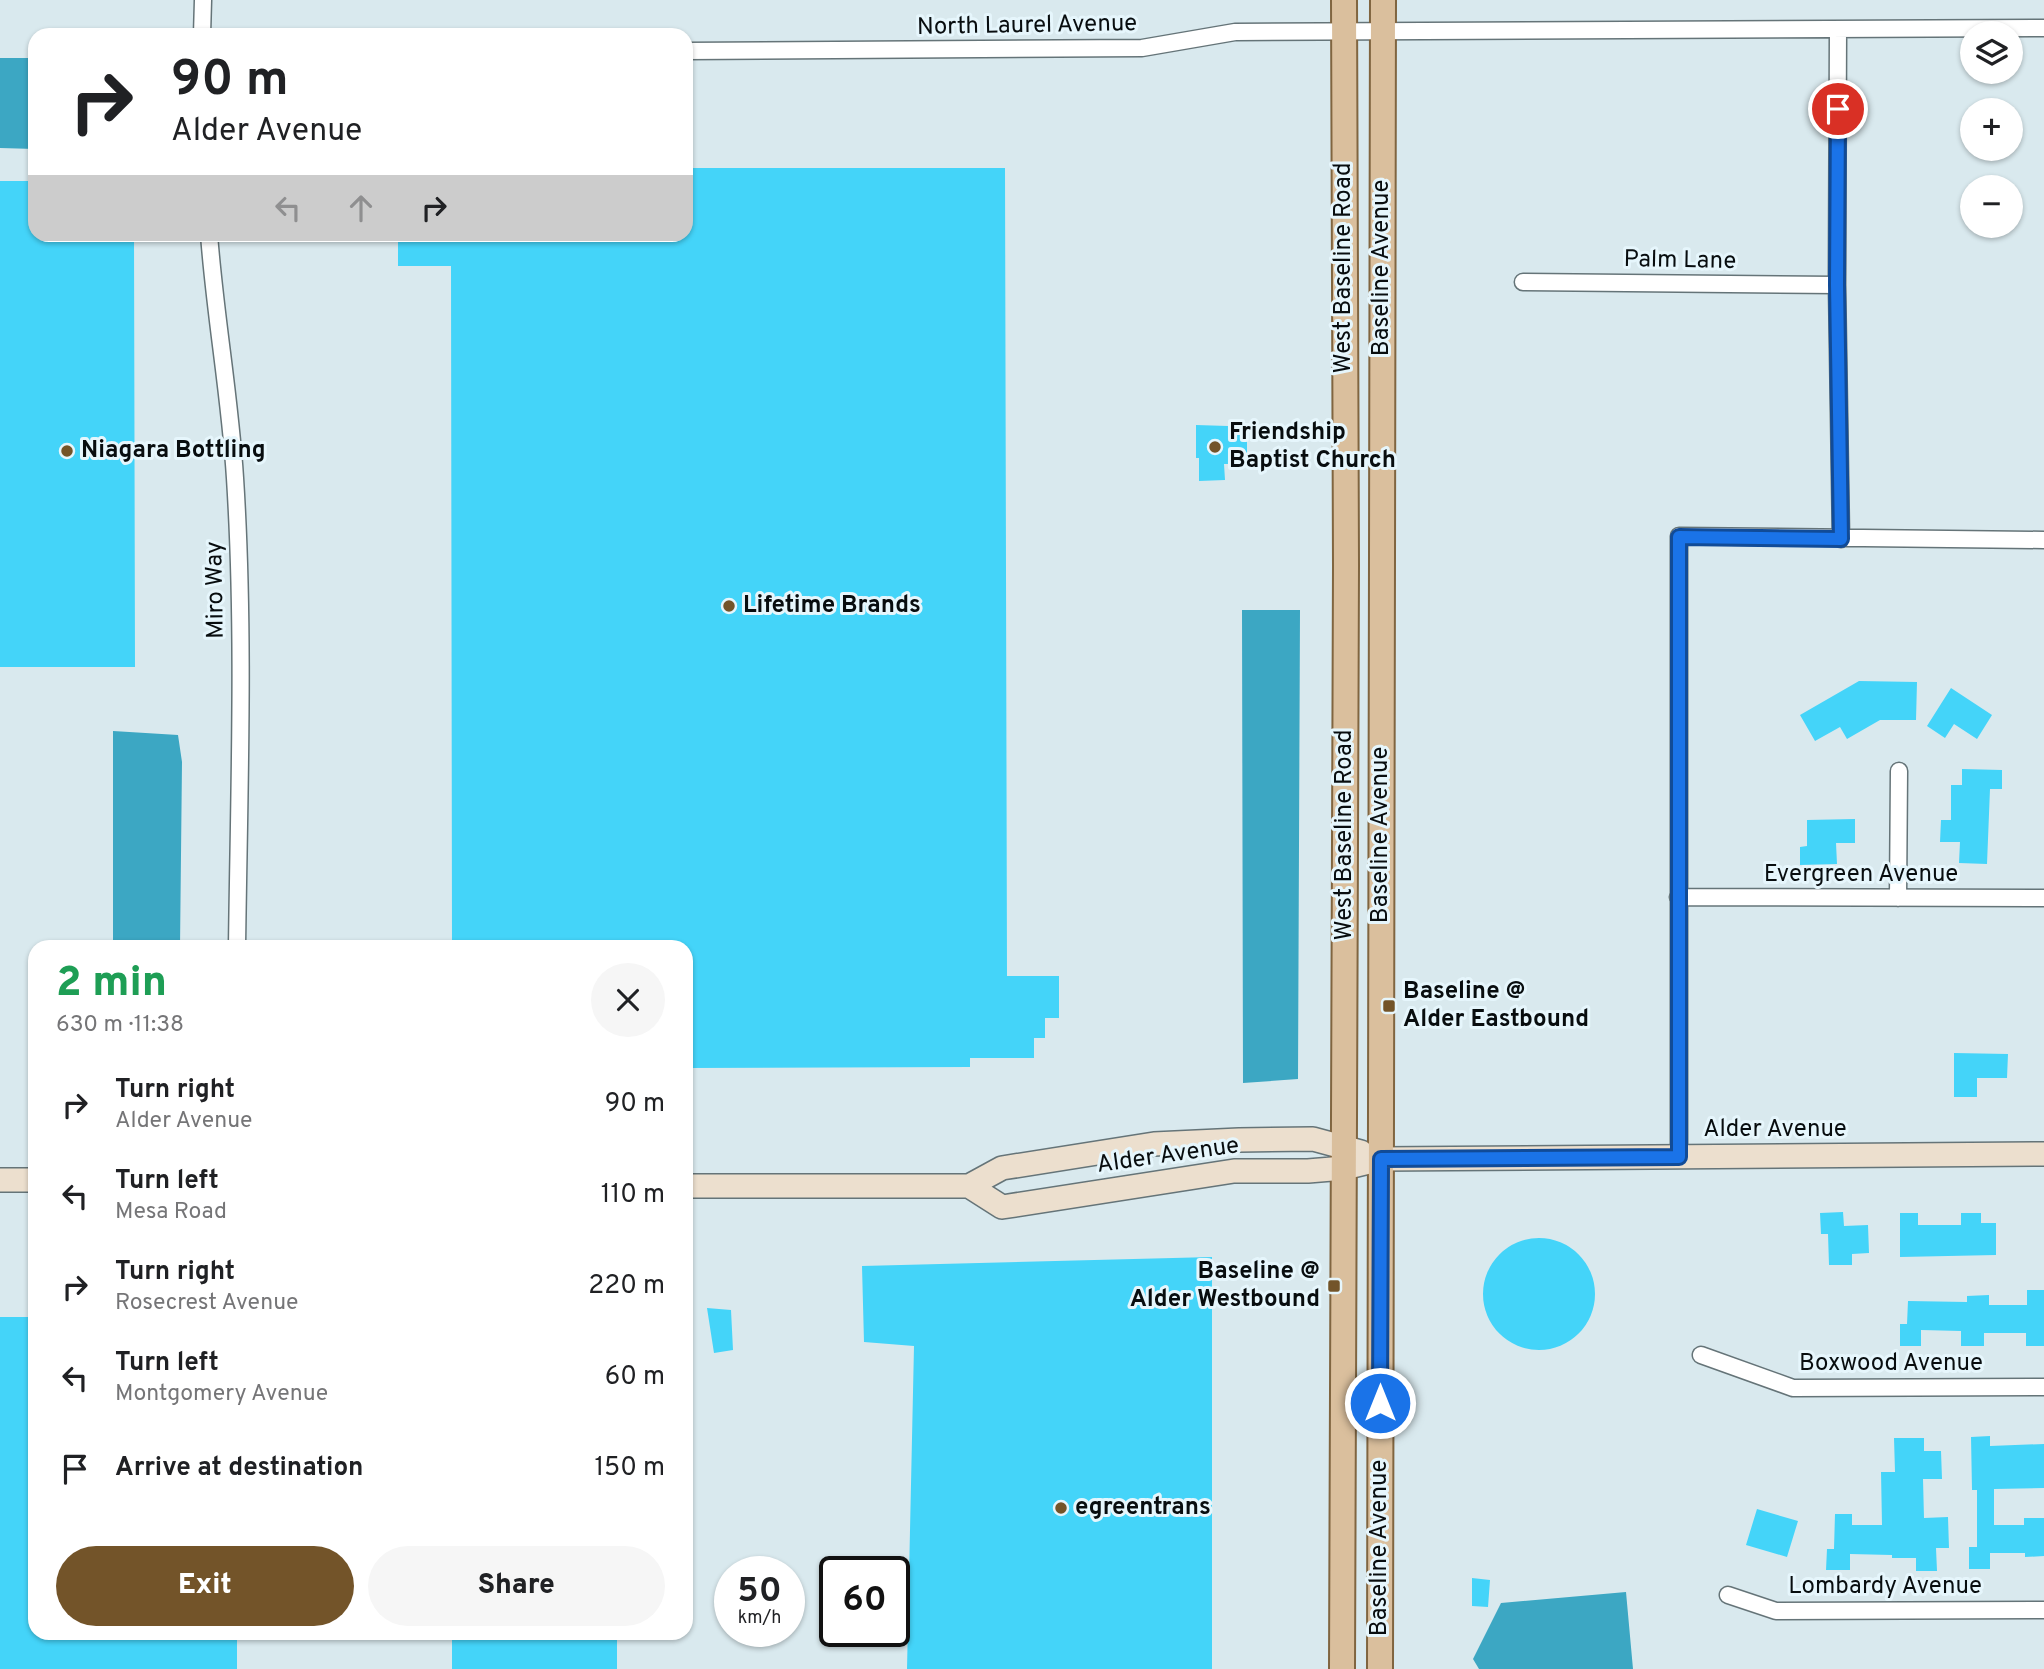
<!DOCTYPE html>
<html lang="en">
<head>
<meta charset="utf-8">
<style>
  body { margin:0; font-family:Overpass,sans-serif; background:#f6f6f6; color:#202124; height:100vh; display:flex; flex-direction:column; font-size:26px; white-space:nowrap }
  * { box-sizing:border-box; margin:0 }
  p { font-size:23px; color:#757577 }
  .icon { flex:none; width:38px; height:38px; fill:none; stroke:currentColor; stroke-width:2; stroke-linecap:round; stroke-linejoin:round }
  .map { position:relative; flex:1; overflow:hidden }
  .details { position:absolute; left:28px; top:940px; width:665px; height:700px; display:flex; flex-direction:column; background:#fff; border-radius:21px; box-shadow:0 2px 5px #0004 }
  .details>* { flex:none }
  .top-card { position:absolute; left:28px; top:28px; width:665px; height:214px; border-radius:21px; box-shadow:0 2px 5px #0004; background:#fff; color:#202124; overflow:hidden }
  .tools { position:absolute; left:1960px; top:21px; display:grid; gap:14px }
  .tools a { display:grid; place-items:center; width:63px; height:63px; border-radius:50%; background:#fff; box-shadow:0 2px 5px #0004; font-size:35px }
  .speed { position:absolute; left:714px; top:1556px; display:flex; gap:14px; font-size:35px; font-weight:700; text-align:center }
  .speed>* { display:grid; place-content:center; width:91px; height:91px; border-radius:50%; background:#fff; box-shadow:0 2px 5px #0004; line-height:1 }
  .speed small { font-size:18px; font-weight:400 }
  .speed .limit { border:4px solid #111; border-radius:10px; background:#fff; color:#111 }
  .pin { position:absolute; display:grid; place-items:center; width:60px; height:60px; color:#fff; margin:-30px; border:4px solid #fff; border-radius:50%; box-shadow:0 2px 7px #0007 }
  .me { position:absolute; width:77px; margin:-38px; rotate:0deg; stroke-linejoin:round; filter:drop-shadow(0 0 5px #0008) }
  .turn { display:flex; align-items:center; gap:24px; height:147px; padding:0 28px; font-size:32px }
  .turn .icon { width:91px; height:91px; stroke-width:2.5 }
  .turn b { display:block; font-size:49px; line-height:60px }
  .lanes { display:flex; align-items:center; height:66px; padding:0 28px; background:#0003; justify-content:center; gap:35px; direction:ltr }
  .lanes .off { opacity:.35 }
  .round { display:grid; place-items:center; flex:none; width:74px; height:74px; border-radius:37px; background:#f6f6f6 }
  .head { display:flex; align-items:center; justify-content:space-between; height:119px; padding:0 28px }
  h1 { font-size:42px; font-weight:800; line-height:52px; color:#1e9e55 }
  .button { display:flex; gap:14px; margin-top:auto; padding:14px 28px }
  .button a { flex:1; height:80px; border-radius:42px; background:#735429; color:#fff; font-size:28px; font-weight:800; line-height:80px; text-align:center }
  .button a+a { background:#f6f6f6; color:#202124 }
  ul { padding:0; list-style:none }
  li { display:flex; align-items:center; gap:21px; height:91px; padding:0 28px }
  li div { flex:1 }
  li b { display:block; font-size:26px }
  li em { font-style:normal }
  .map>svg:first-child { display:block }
  .water { fill:#3ca7c3 }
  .building { fill:#44d4f9 }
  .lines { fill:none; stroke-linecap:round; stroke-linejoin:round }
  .street-casing { stroke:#657478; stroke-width:19 }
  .secondary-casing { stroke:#657478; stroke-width:26 }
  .primary-casing { stroke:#806540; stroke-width:28 }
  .street { stroke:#fff; stroke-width:16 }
  .secondary { stroke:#ecdfce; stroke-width:23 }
  .primary { stroke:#dabf9d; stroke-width:24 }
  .route-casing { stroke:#114b97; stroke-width:18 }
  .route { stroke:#1a73e8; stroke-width:12 }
  .poi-dot { fill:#735429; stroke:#e6f6fc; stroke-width:2.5 }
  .labels { text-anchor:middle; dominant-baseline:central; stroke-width:6; stroke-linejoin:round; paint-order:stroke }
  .street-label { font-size:24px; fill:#080d0f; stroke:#e6f6fc }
  .poi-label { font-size:24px; font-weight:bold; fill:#080d0f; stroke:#e6f6fc; text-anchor:start }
</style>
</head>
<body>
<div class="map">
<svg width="2044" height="1669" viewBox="0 0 2044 1669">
  <rect width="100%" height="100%" fill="#d9e9ee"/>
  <path class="water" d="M 0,58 L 35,58 L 35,149 L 0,148 Z
    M 1242,610 L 1300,610 L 1298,1079 L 1243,1083 Z
    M 113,731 L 178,735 L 182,762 L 180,947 L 113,947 Z
    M 1626,1592 L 1633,1669 L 1479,1669 L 1473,1659 L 1501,1603 Z"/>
  <path class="building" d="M 686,168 L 1005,168 L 1007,976 L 1059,976 L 1059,1018 L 1045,1018 L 1045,1038 L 1034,1038 L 1034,1058 L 970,1058 L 970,1067 L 686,1068 L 686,947 L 452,947 L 451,266 L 398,266 L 398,234 L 686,234 Z
    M 0,181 L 35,181 L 35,234 L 134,234 L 135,667 L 0,667 Z
    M 1196,425 L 1228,426 L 1228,429 L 1236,428 L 1237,431 L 1247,431 L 1247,453 L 1237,453 L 1237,464 L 1224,464 L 1225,480 L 1199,481 L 1199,458 L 1196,458 Z
    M 1859,681 L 1917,682 L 1916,720 L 1880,720 L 1847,739 L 1840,727 L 1815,741 L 1800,715 Z
    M 1951,688 L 1992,715 L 1977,739 L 1954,724 L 1945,738 L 1927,726 Z
    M 1962,769 L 2002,770 L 2002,789 L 1990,789 L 1987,864 L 1959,863 L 1960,842 L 1940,842 L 1941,820 L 1951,820 L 1951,785 L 1962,785 Z
    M 1855,819 L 1855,843 L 1836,843 L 1837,864 L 1800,865 L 1800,847 L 1807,846 L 1807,820 Z
    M 1954,1053 L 2008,1054 L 2007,1078 L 1977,1078 L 1977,1097 L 1954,1097 Z
    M 1843,1212 L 1844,1226 L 1868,1225 L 1869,1253 L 1852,1254 L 1852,1265 L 1829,1265 L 1828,1234 L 1821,1234 L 1820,1213 Z
    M 1900,1213 L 1918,1213 L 1918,1225 L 1961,1225 L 1961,1213 L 1981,1213 L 1981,1223 L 1996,1223 L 1996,1255 L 1900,1257 Z
    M1483 1294a56 56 0 1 1 112 0a56 56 0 1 1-112 0Z
    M 1212,1257 L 1212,1669 L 907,1669 L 914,1346 L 864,1342 L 862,1266 Z
    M 2027,1290 L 2044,1290 L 2044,1346 L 2026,1346 L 2026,1333 L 1984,1333 L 1984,1346 L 1961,1346 L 1961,1331 L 1921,1330 L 1921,1346 L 1900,1346 L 1900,1324 L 1907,1324 L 1908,1301 L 1967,1302 L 1967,1296 L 1989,1295 L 1989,1305 L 2027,1305 Z
    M 707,1308 L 731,1310 L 733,1350 L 714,1353 Z
    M 0,1317 L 35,1317 L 35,1633 L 237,1633 L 237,1669 L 0,1669 Z
    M 1990,1436 L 1990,1446 L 2044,1444 L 2044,1488 L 1994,1489 L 1994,1525 L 2024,1525 L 2024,1518 L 2044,1518 L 2044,1556 L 2025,1557 L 2025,1553 L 1990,1553 L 1990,1569 L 1969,1569 L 1969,1547 L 1977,1547 L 1977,1490 L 1972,1490 L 1971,1437 Z
    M 1894,1438 L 1924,1438 L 1924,1451 L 1941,1451 L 1942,1479 L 1923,1479 L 1924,1518 L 1948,1517 L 1949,1548 L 1936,1548 L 1937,1571 L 1916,1571 L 1916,1558 L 1892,1558 L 1892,1555 L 1850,1554 L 1850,1570 L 1826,1570 L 1827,1549 L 1834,1549 L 1835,1514 L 1852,1514 L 1852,1525 L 1882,1525 L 1881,1472 L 1895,1472 Z
    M 1757,1509 L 1798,1521 L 1787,1557 L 1746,1545 Z
    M 1472,1578 L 1490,1580 L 1488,1607 L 1472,1606 Z
    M 452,1633 L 617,1633 L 617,1669 L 452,1669 Z"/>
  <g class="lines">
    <defs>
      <path id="street" d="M 1838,29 L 1837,285 L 1841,539
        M 202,35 L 203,0
        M 686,51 L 1142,48 L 1235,32 L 2044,28
        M 209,234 C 215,316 230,396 235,478 C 245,634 239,791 237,947
        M 1523,282 L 1837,285
        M 1678,897 L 2044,898
        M 1898,898 L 1899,771
        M 1679,1157 L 1679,536 L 2044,540
        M 1701,1355 L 1793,1388 L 2044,1387
        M 1728,1595 L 1776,1611 L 2044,1610"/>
      <path id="secondary" d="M 0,1180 L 35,1180
        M 686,1186 L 969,1186 L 1002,1168 L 1154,1144 L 1239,1140 L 1313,1139 L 1361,1152
        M 969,1186 L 1002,1207 L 1234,1171 L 1308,1171 L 1344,1168 L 1381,1159 L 2044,1154"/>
      <path id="primary" d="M 1342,1669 L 1346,566 L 1344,0
        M 1380,1669 L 1383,0"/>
    </defs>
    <use href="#street" class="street-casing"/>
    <use href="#secondary" class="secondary-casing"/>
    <use href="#primary" class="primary-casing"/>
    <use href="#street" class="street"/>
    <use href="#secondary" class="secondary"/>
    <use href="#primary" class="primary"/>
  </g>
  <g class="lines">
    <defs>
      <path id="route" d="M 1380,1403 L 1381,1159 L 1679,1157 L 1679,537 L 1841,539 L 1837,285 L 1838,109"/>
    </defs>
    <use href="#route" class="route-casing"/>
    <use href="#route" class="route"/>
  </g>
  <g class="poi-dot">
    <circle cx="1215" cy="447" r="7"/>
    <circle cx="67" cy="451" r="7"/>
    <circle cx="729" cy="606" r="7"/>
    <rect x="1382" y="999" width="14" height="14" rx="3.5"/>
    <rect x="1327" y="1279" width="14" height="14" rx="3.5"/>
    <circle cx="1061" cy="1508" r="7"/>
  </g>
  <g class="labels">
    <g class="street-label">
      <text transform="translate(1027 26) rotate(-1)">North Laurel Avenue</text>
      <text transform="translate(1680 261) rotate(1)">Palm Lane</text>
      <text transform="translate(1344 268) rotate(-90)">West Baseline Road</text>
      <text transform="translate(1382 268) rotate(-90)">Baseline Avenue</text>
      <text transform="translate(216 590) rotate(-91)">Miro Way</text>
      <text transform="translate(1345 835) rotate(-90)">West Baseline Road</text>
      <text transform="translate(1381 835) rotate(-90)">Baseline Avenue</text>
      <text x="1861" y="875">Evergreen Avenue</text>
      <text x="1775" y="1130">Alder Avenue</text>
      <text transform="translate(1168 1156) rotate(-8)">Alder Avenue</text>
      <text x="1891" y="1364">Boxwood Avenue</text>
      <text transform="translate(1380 1548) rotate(-90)">Baseline Avenue</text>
      <text x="1885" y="1587">Lombardy Avenue</text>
    </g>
    <g class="poi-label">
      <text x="1229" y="433">Friendship<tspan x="1229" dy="28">Baptist Church</tspan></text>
      <text x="81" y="451">Niagara Bottling</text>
      <text x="743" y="606">Lifetime Brands</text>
      <text x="1403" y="992">Baseline @<tspan x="1403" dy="28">Alder Eastbound</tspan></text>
      <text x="1320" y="1272" text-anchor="end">Baseline @<tspan x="1320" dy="28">Alder Westbound</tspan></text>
      <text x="1075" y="1508">egreentrans</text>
    </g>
  </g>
</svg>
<div class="tools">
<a><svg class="icon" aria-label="layers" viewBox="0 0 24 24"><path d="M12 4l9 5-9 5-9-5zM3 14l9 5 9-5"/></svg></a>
<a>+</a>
<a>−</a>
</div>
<div class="speed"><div>50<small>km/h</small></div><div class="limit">60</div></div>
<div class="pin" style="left:1838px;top:109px;background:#d93025"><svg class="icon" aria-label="arrive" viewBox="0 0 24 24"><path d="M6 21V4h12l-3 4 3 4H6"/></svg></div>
<svg class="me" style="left:1380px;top:1403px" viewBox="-20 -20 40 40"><circle r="17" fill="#1a73e8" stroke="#fff" stroke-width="3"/><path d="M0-11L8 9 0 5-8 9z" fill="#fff"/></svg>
<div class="top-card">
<div class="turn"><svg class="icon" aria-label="right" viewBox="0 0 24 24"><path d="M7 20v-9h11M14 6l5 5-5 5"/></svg><div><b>90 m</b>Alder Avenue</div></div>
<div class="lanes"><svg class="icon off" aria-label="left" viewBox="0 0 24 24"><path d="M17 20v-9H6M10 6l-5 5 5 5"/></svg><svg class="icon off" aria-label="ahead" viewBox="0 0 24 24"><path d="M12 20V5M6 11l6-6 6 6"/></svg><svg class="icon" aria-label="right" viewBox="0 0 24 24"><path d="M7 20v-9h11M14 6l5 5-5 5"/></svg></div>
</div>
<section class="details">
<div class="head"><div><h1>2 min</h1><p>630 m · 11:38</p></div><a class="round"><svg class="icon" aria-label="close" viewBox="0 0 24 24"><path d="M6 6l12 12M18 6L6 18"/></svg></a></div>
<ul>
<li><svg class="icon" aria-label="right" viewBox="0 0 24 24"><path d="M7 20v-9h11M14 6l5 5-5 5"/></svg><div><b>Turn right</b><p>Alder Avenue</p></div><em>90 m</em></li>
<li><svg class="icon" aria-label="left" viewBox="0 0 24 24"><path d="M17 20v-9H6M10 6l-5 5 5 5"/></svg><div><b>Turn left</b><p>Mesa Road</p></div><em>110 m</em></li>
<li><svg class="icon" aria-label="right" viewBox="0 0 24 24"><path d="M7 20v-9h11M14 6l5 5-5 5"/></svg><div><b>Turn right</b><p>Rosecrest Avenue</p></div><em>220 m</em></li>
<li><svg class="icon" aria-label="left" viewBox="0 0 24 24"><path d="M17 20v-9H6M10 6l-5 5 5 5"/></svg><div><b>Turn left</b><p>Montgomery Avenue</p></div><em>60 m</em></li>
<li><svg class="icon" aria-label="arrive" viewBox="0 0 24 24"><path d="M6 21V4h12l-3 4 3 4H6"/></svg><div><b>Arrive at destination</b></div><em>150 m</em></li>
</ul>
<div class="button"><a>Exit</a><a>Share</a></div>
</section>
</div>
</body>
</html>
